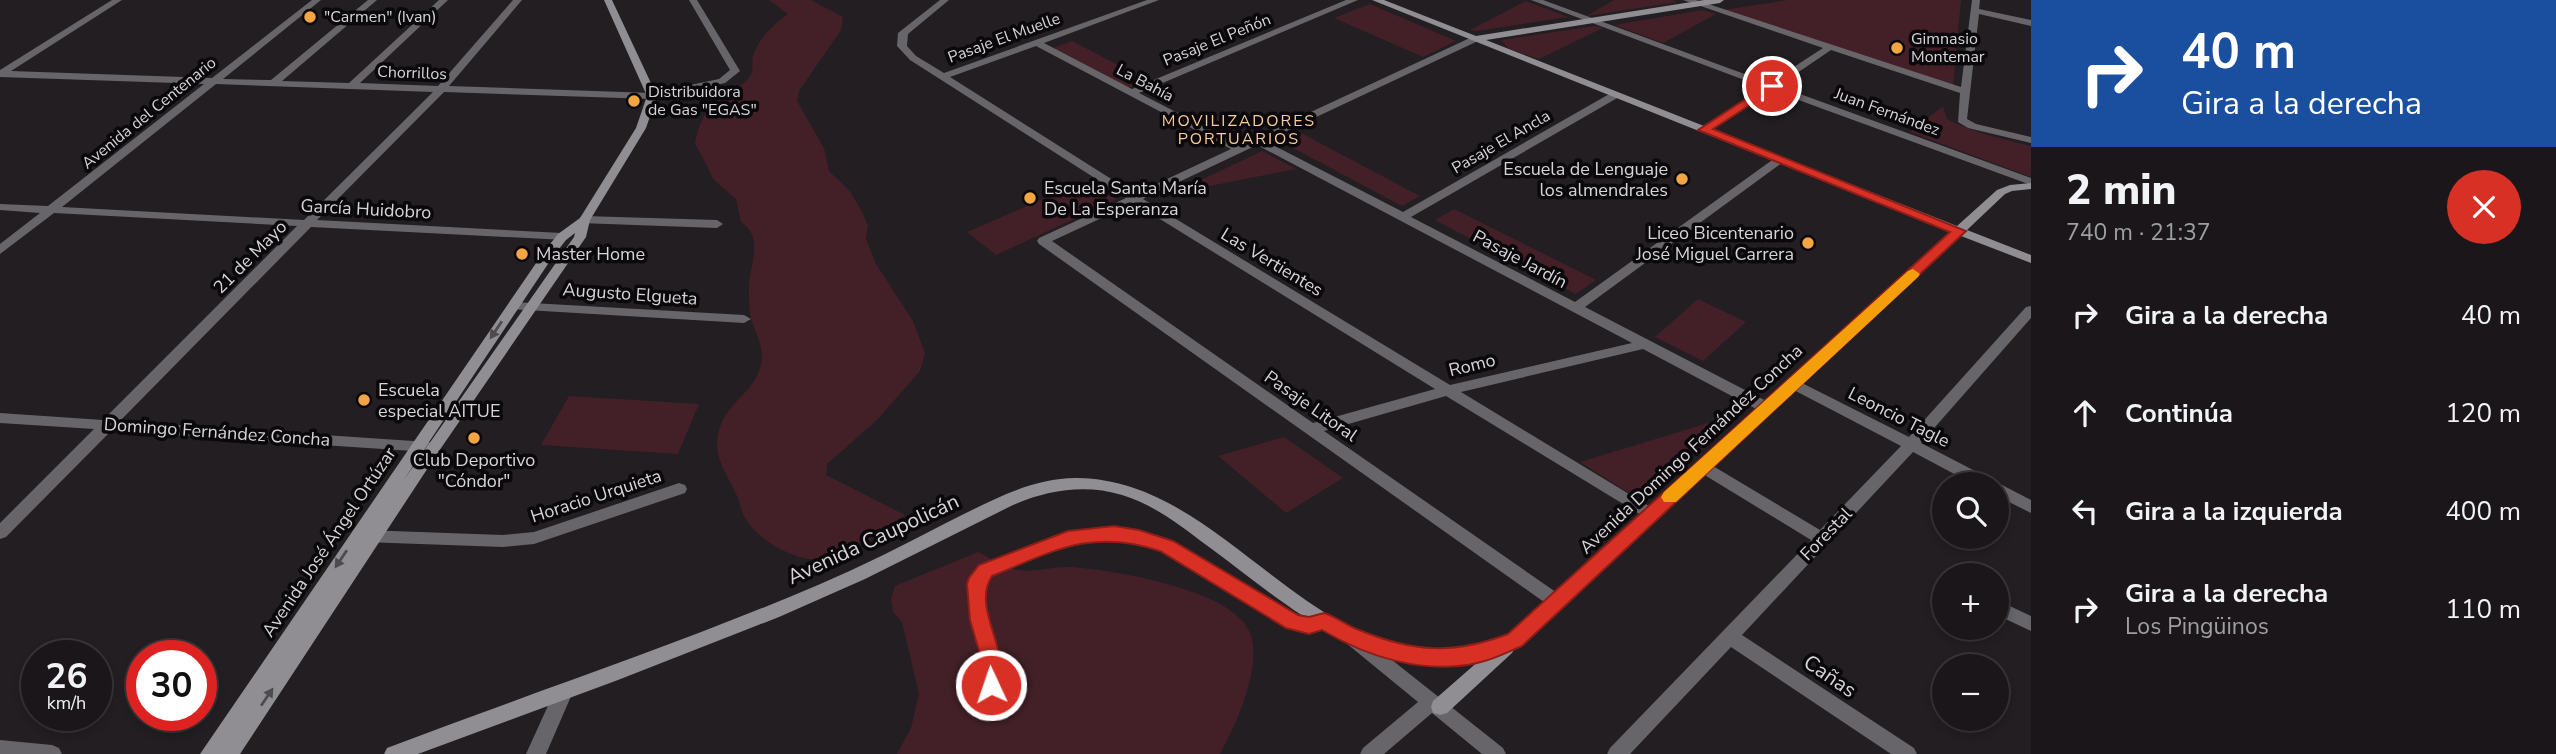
<!DOCTYPE html>
<html lang="es">
<head>
<meta charset="utf-8">
<style>
  body { margin:0; font-family:"Nunito Sans",sans-serif; background:#231f23; color:#f1f3f6; height:100vh; display:flex; flex-direction:column; font-size:26px; white-space:nowrap }
  * { box-sizing:border-box; margin:0 }
  p { font-size:23px; color:#9f9fa2 }
  .icon { flex:none; width:38px; height:38px; fill:none; stroke:currentColor; stroke-width:2; stroke-linecap:round; stroke-linejoin:round }
  .map { position:relative; flex:1; overflow:hidden }
  .drawer { display:flex; flex-direction:column; background:#1a161a; width:525px }
  .drawer>* { flex:none }
  .top-card { background:#1a4fa0; color:#fff; overflow:hidden }
  .controls { position:absolute; left:1932px; top:472px; display:grid; gap:14px }
  .controls a { display:grid; place-items:center; width:77px; height:77px; border-radius:50%; background:#1a161a; box-shadow:0 4px 10px #0003,0 0 0 2px #383539; font-size:35px }
  .speed { position:absolute; left:21px; top:640px; display:flex; gap:14px; font-size:35px; font-weight:700; text-align:center }
  .speed>* { display:grid; place-content:center; width:91px; height:91px; border-radius:50%; background:#1a161a; box-shadow:0 4px 10px #0003,0 0 0 2px #383539; line-height:1 }
  .speed small { font-size:18px; font-weight:400 }
  .speed .limit { border:10px solid #d22; background:#fff; color:#111 }
  .pin { position:absolute; display:grid; place-items:center; width:60px; height:60px; color:#fff; margin:-30px; border:4px solid #fff; border-radius:50%; box-shadow:0 2px 7px #0007 }
  .me { position:absolute; width:77px; margin:-38px; rotate:357deg; stroke-linejoin:round; filter:drop-shadow(0 0 5px #0008) }
  .turn { display:flex; align-items:center; gap:24px; height:147px; padding:0 35px; font-size:32px }
  .turn .icon { width:91px; height:91px; stroke-width:2.5 }
  .turn b { display:block; font-size:49px; line-height:60px }
  .round { display:grid; place-items:center; flex:none; width:74px; height:74px; border-radius:37px; background:#231f23 }
  .summary { display:flex; align-items:center; justify-content:space-between; height:119px; padding:0 35px }
  h1 { font-size:42px; font-weight:800; line-height:52px }
  ul { padding:0; list-style:none }
  li { display:flex; align-items:center; gap:21px; height:98px; padding:0 35px }
  li div { flex:1 }
  li b { display:block; font-size:26px }
  li em { font-style:normal }
  main { display:flex; flex:1; min-height:0 }
  .map>svg:first-child { display:block }
  .green { fill:#432028 }
  .lines { fill:none; stroke-linecap:round; stroke-linejoin:round }
  .street { fill:#676569; fill-rule:evenodd }
  .secondary { fill:#908e93; fill-rule:evenodd }
  .oneway { fill:#4d4b4e }
  .route { fill:#d93025; stroke:#8d1f18; stroke-width:2 }
  .slow { fill:#f59e0b }
  .poi-dot { fill:#f2a542; stroke:#0a080a; stroke-width:2.5 }
  .labels { text-anchor:middle; dominant-baseline:central; stroke-width:7; stroke-linejoin:round; paint-order:stroke }
  .far-poi-label { font-size:16px; fill:#d7d4d7; stroke:#0a080a; text-anchor:start }
  .far-street-label { font-size:16px; fill:#d7d4d7; stroke:#0a080a }
  .far-neighbourhood-label { font-size:16px; letter-spacing:2px; fill:#f7cb9b; stroke:#0a080a }
  .poi-label { font-size:18px; fill:#d7d4d7; stroke:#0a080a; text-anchor:start }
  .street-label { font-size:18px; fill:#d7d4d7; stroke:#0a080a }
  .near-street-label { font-size:21px; fill:#d7d4d7; stroke:#0a080a }
</style>
</head>
<body>
<main>
<div class="map">
<svg width="2031" height="754" viewBox="0 0 2031 754">
  <rect width="100%" height="100%" fill="#221e22"/>
  <path class="green" d="M 769,0 L 811,0 L 843,17 L 841,30 L 799,91 L 797,101 L 824,148 L 829,171 L 850,191 L 862,212 L 868,225 L 866,239 L 876,264 L 913,321 L 925,353 L 920,371 L 878,419 L 827,464 L 826,475 L 905,515 C 884,529 861,548 837,557 C 808,569 760,544 745,518 C 742,513 740,505 738,498 C 731,481 717,463 717,444 C 719,404 751,398 760,368 C 766,351 757,337 752,322 C 749,312 749,300 749,290 C 748,266 766,239 741,222 L 736,199 L 714,180 L 695,143 C 698,127 704,111 717,100 C 728,90 746,87 752,72 C 753,68 752,61 753,56 C 758,39 774,24 788,14 Z
    M 1614,0 L 1672,0 L 1678,2 L 1586,16 Z
    M 1788,0 L 1961,0 L 1953,86 L 1723,10 Z
    M 1526,1 L 1568,17 L 1477,31 L 1470,30 Z
    M 1370,4 L 1456,41 L 1423,57 L 1334,18 Z
    M 1702,10 L 1716,14 L 1663,43 L 1615,25 Z
    M 1595,26 L 1603,28 L 1539,59 L 1508,48 L 1501,40 Z
    M 1072,41 L 1147,80 L 1128,88 L 1053,48 Z
    M 1943,106 L 1947,119 C 1974,133 2002,139 2031,146 L 2031,177 L 1910,132 Z
    M 1299,132 L 1420,196 L 1402,206 L 1280,141 Z
    M 1262,151 L 1296,169 L 1174,193 Z
    M 1087,180 L 1117,199 L 996,255 L 967,232 Z
    M 1454,209 L 1596,280 L 1576,294 L 1435,220 Z
    M 1698,299 L 1746,322 L 1703,361 L 1655,337 Z
    M 569,396 L 699,404 L 678,454 L 541,445 Z
    M 1728,417 L 1643,502 L 1580,462 Z
    M 1284,437 L 1343,478 L 1286,513 L 1218,456 Z
    M 978,552 C 990,558 1004,567 1017,570 C 1033,573 1054,566 1070,567 C 1113,570 1233,589 1250,633 C 1263,665 1236,725 1220,754 L 897,754 L 911,728 L 919,694 L 902,622 L 893,612 L 891,599 L 895,586 Z"/>
  <g class="lines">
    <path class="street" d="M 112,0 L 122,0 L 11,71 L 212,78 L 312,0 L 321,0 L 223,79 L 271,80 L 368,0 L 377,0 L 282,81 L 349,83 L 439,0 L 448,0 L 360,83 L 438,86 L 513,0 L 522,0 L 449,86 L 652,93 L 719,79 L 730,70 L 689,0 L 697,0 L 740,71 L 725,83 L 652,99 L 444,92 L 317,220 L 562,233 L 566,234 L 568,237 L 566,240 L 311,227 L 120,421 L 428,442 L 433,443 L 435,447 L 433,451 L 428,452 L 111,431 L 6,537 L 0,539 L 0,523 L 94,429 L 0,423 L 0,413 L 103,420 L 297,226 L 54,213 L 0,254 L 0,244 L 40,213 L 0,210 L 0,204 L 48,206 L 204,84 L 0,77 L 0,70 ZM 216,84 L 433,92 L 304,220 L 62,207 Z
      M 940,0 L 949,0 L 908,34 L 907,46 L 916,56 L 944,73 L 1147,0 L 1159,0 L 1044,43 L 1132,89 L 1346,0 L 1358,0 L 1139,93 L 1240,145 L 1472,37 L 1478,37 L 1478,41 L 1265,141 L 1403,212 L 1611,93 L 1619,93 L 1619,97 L 1411,217 L 1575,302 L 1775,158 L 1783,158 L 1783,162 L 1585,307 L 1772,404 L 1774,408 L 1772,412 L 1762,412 L 1643,349 L 1461,392 L 1657,511 L 1659,515 L 1657,519 L 1651,521 L 1446,396 L 1324,431 L 1563,597 L 1566,602 L 1563,607 L 1557,609 L 1551,607 L 1039,244 L 1037,241 L 1039,238 L 1126,198 L 910,60 L 897,46 L 898,33 ZM 1036,46 L 1231,149 L 1135,194 L 950,77 ZM 1257,145 L 1632,343 L 1450,385 L 1143,199 ZM 1134,203 L 1435,389 L 1313,423 L 1052,241 Z
      M 1531,0 L 1543,0 L 1769,83 L 1823,48 L 1683,0 L 1696,0 L 1961,87 L 1972,0 L 1980,0 L 1979,9 L 2031,20 L 2031,26 L 1979,14 L 1967,119 L 1976,124 L 2031,137 L 2031,143 L 1968,128 L 1958,122 L 1960,93 L 1831,50 L 1778,86 L 2031,178 L 2031,185 L 1771,90 L 1708,132 L 1700,132 L 1700,128 L 1763,87 Z
      M 584,216 L 717,220 L 723,224 L 717,228 L 580,223 L 580,217 Z
      M 514,302 L 744,315 L 751,319 L 744,323 L 509,309 L 507,306 Z
      M 2031,306 L 2031,318 L 1921,443 L 2031,500 L 2031,513 L 1997,496 L 1997,485 L 1975,485 L 1913,452 L 1742,635 L 1914,748 L 1917,754 L 1891,754 L 1731,647 L 1630,754 L 1607,754 L 1610,748 L 1811,540 L 1698,471 L 1695,467 L 1698,463 L 1708,463 L 1820,530 L 1901,446 L 1788,387 L 1786,384 L 1788,381 L 1798,381 L 1909,437 L 2026,307 Z
      M 679,483 L 685,485 L 687,489 L 685,493 L 534,544 L 503,547 L 364,542 L 358,540 L 356,536 L 358,532 L 364,530 L 503,535 L 534,532 Z
      M 1114,527 L 1139,531 L 1173,541 L 1297,616 C 1310,619 1320,612 1330,616 L 1333,621 L 1330,626 L 1309,633 L 1287,627 L 1161,551 C 1146,546 1129,539 1113,539 C 1070,540 1030,560 991,575 C 977,597 992,625 997,649 C 1001,664 999,683 999,699 L 997,705 L 990,707 L 983,705 L 981,699 L 980,651 L 970,620 L 968,584 L 979,565 L 1068,533 Z
      M 1997,600 L 2031,616 L 2031,631 L 1997,615 Z
      M 1352,631 L 1358,633 L 1503,748 L 1506,754 L 1482,754 L 1432,713 L 1384,754 L 1360,754 L 1363,748 L 1418,702 L 1346,643 L 1343,638 L 1346,633 Z
      M 563,686 L 570,688 L 572,694 L 546,754 L 526,754 L 556,688 Z
      M 0,740 L 52,745 L 59,748 L 62,754 L 0,754 Z"/>
    <path class="secondary" d="M 604,0 L 612,0 L 657,96 L 646,128 L 590,220 L 586,237 L 439,451 L 240,754 L 200,754 L 543,253 L 558,234 L 580,218 L 636,128 L 647,96 ZM 575,233 L 574,237 L 403,481 L 552,258 L 566,240 Z
      M 1372,0 L 1384,0 L 1476,36 L 1704,0 L 1724,0 L 1720,3 L 1486,40 L 1957,226 L 1997,190 L 2010,185 L 2031,183 L 2031,189 L 2012,191 L 2005,194 L 1967,230 L 2031,255 L 2031,263 L 1961,236 L 1521,645 L 1515,648 L 1512,653 L 1447,713 L 1440,715 L 1433,713 L 1431,707 L 1433,701 L 1481,659 C 1457,667 1431,665 1407,661 C 1331,647 1269,591 1209,547 C 1182,527 1155,505 1122,495 C 1085,484 1048,490 1013,505 L 865,579 L 779,617 L 618,680 L 418,754 L 384,754 L 387,748 C 531,693 677,645 818,585 C 862,566 904,545 946,523 C 987,503 1031,477 1078,478 C 1214,480 1296,643 1431,650 C 1459,651 1483,643 1509,635 L 1951,232 Z"/>
  </g>
  <defs><path id="oneway-solid" d="M-6-.8H1V-3.2L6.5 0L1 3.2V.8H-6Z" transform="scale(1.75)"/></defs>
  <g class="oneway">
    <use href="#oneway-solid" transform="translate(496 330) rotate(124)"/>
    <use href="#oneway-solid" transform="translate(341 559) rotate(124)"/>
    <use href="#oneway-solid" transform="translate(267 697) rotate(-56)"/>
  </g>
  <path class="route" d="M 1772,82 L 1778,86 L 1776,88 L 1713,129 L 1966,231 L 1522,646 C 1508,652 1493,660 1477,663 C 1425,675 1367,657 1322,630 L 1309,634 L 1286,628 L 1160,551 C 1092,528 1054,551 992,576 C 970,609 1015,655 998,692 L 991,694 L 983,692 L 980,685 L 979,651 L 970,620 L 967,584 L 969,578 L 979,565 L 1068,531 L 1114,526 L 1139,530 L 1173,541 L 1298,615 L 1309,617 L 1324,613 C 1337,617 1347,626 1359,630 C 1413,652 1453,655 1508,634 L 1950,232 L 1698,130 Z"/>
  <path class="slow" d="M 1913,269 L 1920,274 L 1918,277 L 1676,502 L 1664,502 L 1661,497 L 1664,492 L 1908,271 Z"/>
  <g class="poi-dot">
    <circle cx="310" cy="17" r="7"/>
    <circle cx="1897" cy="48" r="7"/>
    <circle cx="634" cy="101" r="7"/>
    <circle cx="1682" cy="179" r="7"/>
    <circle cx="1030" cy="198" r="7"/>
    <circle cx="1808" cy="243" r="7"/>
    <circle cx="522" cy="254" r="7"/>
    <circle cx="364" cy="400" r="7"/>
    <circle cx="474" cy="438" r="7"/>
  </g>
  <g class="labels">
    <g class="far-poi-label">
      <text x="324" y="17">"Carmen" (Ivan)</text>
      <text x="1911" y="39">Gimnasio<tspan x="1911" dy="18">Montemar</tspan></text>
      <text x="648" y="92">Distribuidora<tspan x="648" dy="18">de Gas "EGAS"</tspan></text>
    </g>
    <g class="far-street-label">
      <text transform="translate(1004 38) rotate(-20)">Pasaje El Muelle</text>
      <text transform="translate(1217 40) rotate(-22)">Pasaje El Peñón</text>
      <text transform="translate(412 73) rotate(2)">Chorrillos</text>
      <text transform="translate(1145 83) rotate(28)">La Bahía</text>
      <text transform="translate(1887 112) rotate(20)">Juan Fernández</text>
      <text transform="translate(149 113) rotate(-39)">Avenida del Centenario</text>
      <text transform="translate(1501 142) rotate(-30)">Pasaje El Ancla</text>
    </g>
    <g class="far-neighbourhood-label">
      <text x="1239" y="121">MOVILIZADORES<tspan x="1239" dy="18">PORTUARIOS</tspan></text>
    </g>
    <g class="poi-label">
      <text x="1668" y="169" text-anchor="end">Escuela de Lenguaje<tspan x="1668" dy="21">los almendrales</tspan></text>
      <text x="1044" y="188">Escuela Santa María<tspan x="1044" dy="21">De La Esperanza</tspan></text>
      <text x="1794" y="233" text-anchor="end">Liceo Bicentenario<tspan x="1794" dy="21">José Miguel Carrera</tspan></text>
      <text x="536" y="254">Master Home</text>
      <text x="378" y="390">Escuela<tspan x="378" dy="21">especial AITUE</tspan></text>
      <text x="474" y="460" text-anchor="middle">Club Deportivo<tspan x="474" dy="21">"Cóndor"</tspan></text>
    </g>
    <g class="street-label">
      <text transform="translate(366 209) rotate(3)">García Huidobro</text>
      <text transform="translate(250 257) rotate(-45)">21 de Mayo</text>
      <text transform="translate(1520 259) rotate(28)">Pasaje Jardín</text>
      <text transform="translate(1272 262) rotate(31)">Las Vertientes</text>
      <text transform="translate(630 294) rotate(4)">Augusto Elgueta</text>
      <text transform="translate(1472 365) rotate(-14)">Romo</text>
      <text transform="translate(1311 406) rotate(35)">Pasaje Litoral</text>
      <text transform="translate(1899 417) rotate(27)">Leoncio Tagle</text>
      <text transform="translate(217 432) rotate(4)">Domingo Fernández Concha</text>
      <text transform="translate(1691 449) rotate(-43)">Avenida Domingo Fernández Concha</text>
      <text transform="translate(596 496) rotate(-18)">Horacio Urquieta</text>
      <text transform="translate(1826 534) rotate(-46)">Forestal</text>
      <text transform="translate(329 542) rotate(-56)">Avenida José Ángel Ortúzar</text>
    </g>
    <g class="near-street-label">
      <text transform="translate(873 539) rotate(-25)">Avenida Caupolicán</text>
      <text transform="translate(1830 676) rotate(34)">Cañas</text>
    </g>
  </g>
</svg>
<div class="controls">
<a><svg class="icon" aria-label="search" viewBox="0 0 24 24"><circle cx="10" cy="10" r="6"/><path d="M15 15l6 6"/></svg></a>
<a>+</a>
<a>−</a>
</div>
<div class="speed"><div>26<small>km/h</small></div><div class="limit">30</div></div>
<div class="pin" style="left:1772px;top:86px;background:#d93025"><svg class="icon" aria-label="arrive" viewBox="0 0 24 24"><path d="M6 21V4h12l-3 4 3 4H6"/></svg></div>
<svg class="me" style="left:991px;top:685px" viewBox="-20 -20 40 40"><circle r="17" fill="#d93025" stroke="#fff" stroke-width="3"/><path d="M0-11L8 9 0 5-8 9z" fill="#fff"/></svg>
</div>
<section class="drawer">
<div class="top-card">
<div class="turn"><svg class="icon" aria-label="right" viewBox="0 0 24 24"><path d="M7 20v-9h11M14 6l5 5-5 5"/></svg><div><b>40 m</b>Gira a la derecha</div></div>
</div>
<div class="summary"><div><h1>2 min</h1><p>740 m · 21:37</p></div><a class="round" style="background:#d93025;color:#fff"><svg class="icon" aria-label="close" viewBox="0 0 24 24"><path d="M6 6l12 12M18 6L6 18"/></svg></a></div>
<ul>
<li><svg class="icon" aria-label="right" viewBox="0 0 24 24"><path d="M7 20v-9h11M14 6l5 5-5 5"/></svg><div><b>Gira a la derecha</b></div><em>40 m</em></li>
<li><svg class="icon" aria-label="ahead" viewBox="0 0 24 24"><path d="M12 20V5M6 11l6-6 6 6"/></svg><div><b>Continúa</b></div><em>120 m</em></li>
<li><svg class="icon" aria-label="left" viewBox="0 0 24 24"><path d="M17 20v-9H6M10 6l-5 5 5 5"/></svg><div><b>Gira a la izquierda</b></div><em>400 m</em></li>
<li><svg class="icon" aria-label="right" viewBox="0 0 24 24"><path d="M7 20v-9h11M14 6l5 5-5 5"/></svg><div><b>Gira a la derecha</b><p>Los Pingüinos</p></div><em>110 m</em></li>
</ul>
</section>
</main>
</body>
</html>
